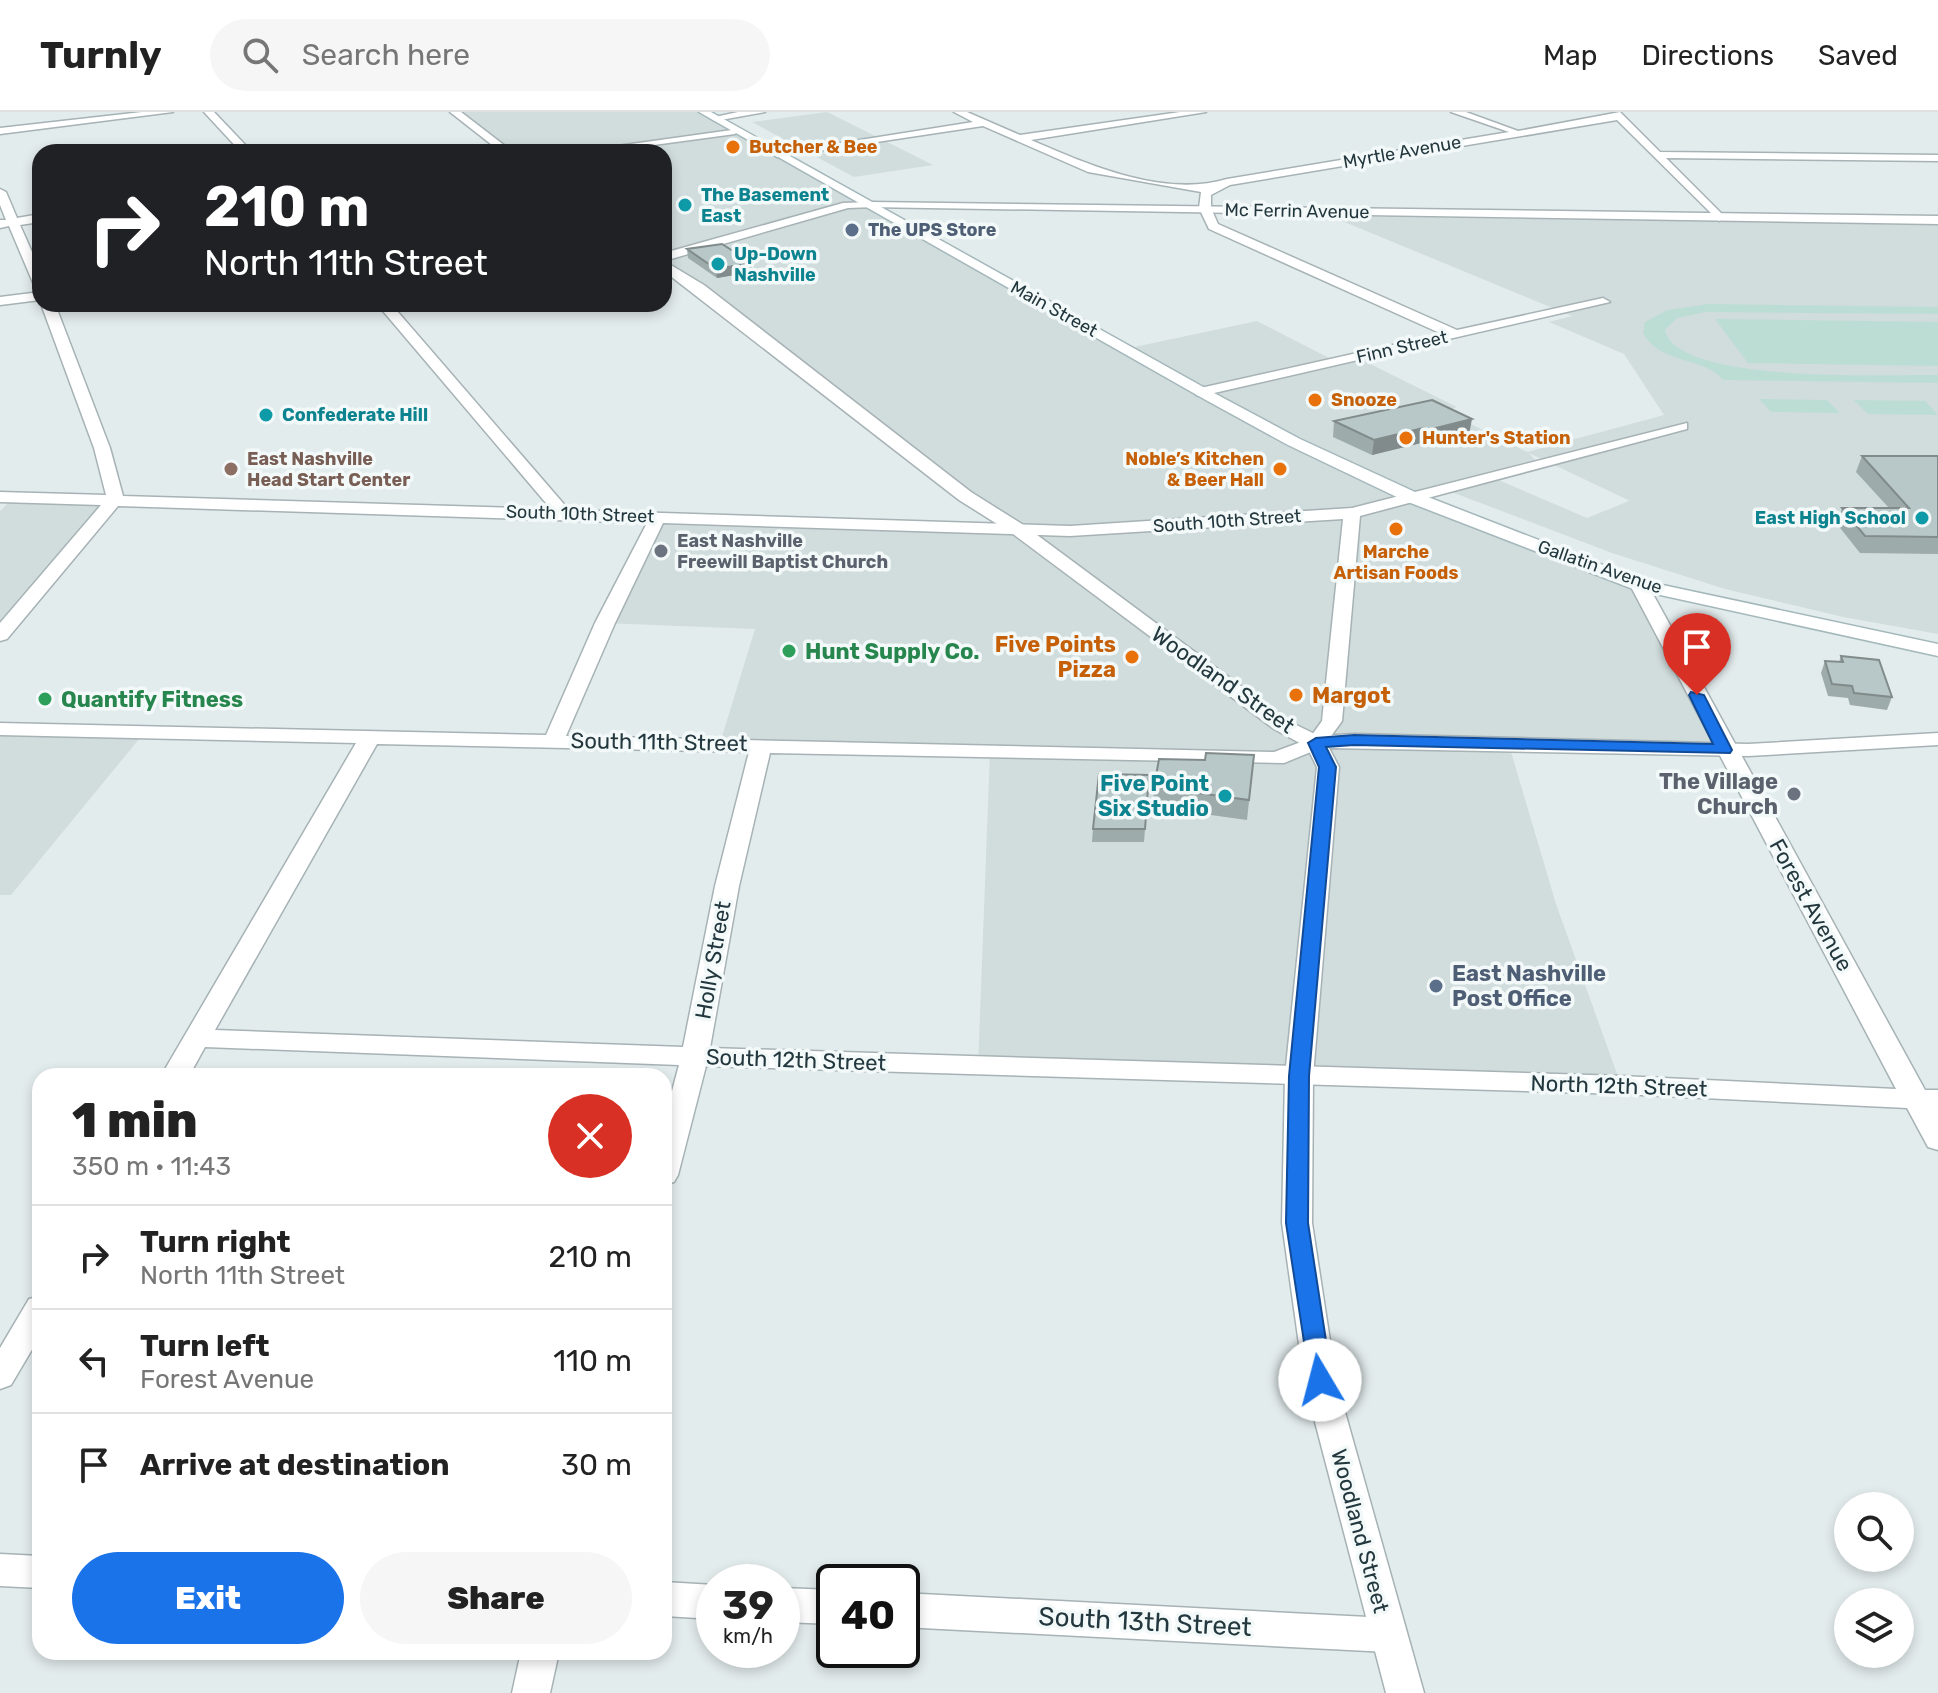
<!DOCTYPE html>
<html lang="en">
<head>
<meta charset="utf-8">
<style>
  body { margin:0; font-family:Rubik,sans-serif; background:#f6f6f6; color:#222; height:100vh; display:flex; flex-direction:column; font-size:30px; white-space:nowrap }
  * { box-sizing:border-box; margin:0 }
  p { font-size:26px; color:#767676 }
  .icon { flex:none; width:44px; height:44px; fill:none; stroke:currentColor; stroke-width:2; stroke-linecap:round; stroke-linejoin:round }
  .map { position:relative; flex:1; overflow:hidden }
  .drawer { position:absolute; left:32px; top:956px; width:640px; height:592px; display:flex; flex-direction:column; background:#fff; border-radius:24px; box-shadow:0 4px 12px #0003 }
  .drawer>* { flex:none }
  .top-card { position:absolute; left:32px; top:32px; width:640px; height:168px; border-radius:24px; box-shadow:0 4px 12px #0003; background:#202124; color:#fff; overflow:hidden }
  .buttons { position:absolute; left:1834px; top:1380px; display:grid; gap:16px }
  .buttons a { display:grid; place-items:center; width:80px; height:80px; border-radius:50%; background:#fff; box-shadow:0 4px 12px #0003; font-size:40px }
  .speed { position:absolute; left:696px; top:1452px; display:flex; gap:16px; font-size:40px; font-weight:700; text-align:center }
  .speed>* { display:grid; place-content:center; width:104px; height:104px; border-radius:50%; background:#fff; box-shadow:0 4px 12px #0003; line-height:1 }
  .speed small { font-size:20px; font-weight:400 }
  .speed .limit { border:4px solid #111; border-radius:12px; background:#fff; color:#111 }
  .pin { position:absolute; display:grid; place-items:center; width:68px; height:68px; color:#fff; margin:-82px -34px; border-radius:50% 50% 50% 0; rotate:-45deg; box-shadow:0 0 8px #0007 }
  .pin .icon { rotate:45deg }
  .me { position:absolute; width:88px; margin:-44px; rotate:352deg; stroke-linejoin:round; filter:drop-shadow(0 0 6px #0008) }
  .turn { display:flex; align-items:center; gap:28px; height:168px; padding:0 40px; font-size:36px }
  .turn .icon { width:104px; height:104px; stroke-width:2.5 }
  .turn b { display:block; font-size:56px; line-height:68px }
  .round { display:grid; place-items:center; flex:none; width:84px; height:84px; border-radius:42px; background:#f6f6f6 }
  .head { display:flex; align-items:center; justify-content:space-between; height:136px; padding:0 40px }
  h1 { font-size:48px; font-weight:800; line-height:60px }
  .cta { display:flex; gap:16px; margin-top:auto; padding:16px 40px }
  .cta a { flex:1; height:92px; border-radius:48px; background:#1a73e8; color:#fff; font-size:32px; font-weight:800; line-height:92px; text-align:center }
  .cta a+a { background:#f6f6f6; color:#222 }
  ul { padding:0; list-style:none }
  li { display:flex; align-items:center; gap:24px; height:104px; padding:0 40px; border-top:2px solid #e0e0e0 }
  li div { flex:1 }
  li b { display:block; font-size:30px }
  li em { font-style:normal }
  header { display:flex; align-items:center; gap:48px; box-sizing:border-box; height:112px; padding:0 40px; background:#fff; border-bottom:2px solid #e0e0e0 }
  header strong { font-size:38px }
  nav { display:flex; gap:44px; margin-inline-start:auto; font-size:28px }
  .search { width:560px; height:72px; background:#f6f6f6; display:flex; align-items:center; gap:20px; box-sizing:border-box; padding:0 28px; border-radius:44px; color:#767676; font-size:30px }
  .map>svg:first-child { display:block }
  .built { fill:#d1dcdc; fill-rule:evenodd }
  .green { fill:#bcddd4 }
  .lines { fill:none; stroke-linecap:round; stroke-linejoin:round }
  .minor-casing { stroke:#a6b2b5; stroke-width:3 }
  .tertiary-casing { stroke:#a6b2b5; stroke-width:3 }
  .secondary-casing { stroke:#a4b8bb; stroke-width:3 }
  .minor { fill:#fff; fill-rule:evenodd }
  .tertiary { fill:#fff; fill-rule:evenodd }
  .secondary { fill:#fff; fill-rule:evenodd }
  .wall { fill:#9eabab }
  .shaded-wall { fill:#818b8b }
  .building { fill:#b8c7c7; stroke:#818b8b; stroke-width:2 }
  .route { fill:#1a73e8; stroke:#114b97; stroke-width:2 }
  .food-dot { fill:#e8710a; stroke:#f3f9f9; stroke-width:3 }
  .culture-dot { fill:#0f9aa8; stroke:#f3f9f9; stroke-width:3 }
  .service-dot { fill:#5c6f8a; stroke:#f3f9f9; stroke-width:3 }
  .education-dot { fill:#8d6e63; stroke:#f3f9f9; stroke-width:3 }
  .worship-dot { fill:#6b7280; stroke:#f3f9f9; stroke-width:3 }
  .leisure-dot { fill:#2e9e5b; stroke:#f3f9f9; stroke-width:3 }
  .labels { text-anchor:middle; dominant-baseline:central; stroke-width:7; stroke-linejoin:round; paint-order:stroke }
  .far-food-label { font-size:18px; font-weight:bold; fill:#c56008; stroke:#f3f9f9; text-anchor:start }
  .far-street-label { font-size:18px; fill:#23383e; stroke:#f3f9f9 }
  .far-culture-label { font-size:18px; font-weight:bold; fill:#0d838f; stroke:#f3f9f9; text-anchor:start }
  .far-service-label { font-size:18px; font-weight:bold; fill:#4e5e75; stroke:#f3f9f9; text-anchor:start }
  .far-education-label { font-size:18px; font-weight:bold; fill:#785e54; stroke:#f3f9f9; text-anchor:start }
  .far-worship-label { font-size:18px; font-weight:bold; fill:#5b616d; stroke:#f3f9f9; text-anchor:start }
  .food-label { font-size:22px; font-weight:bold; fill:#c56008; stroke:#f3f9f9; text-anchor:end }
  .leisure-label { font-size:22px; font-weight:bold; fill:#27864d; stroke:#f3f9f9; text-anchor:start }
  .street-label { font-size:22px; fill:#23383e; stroke:#f3f9f9 }
  .worship-label { font-size:22px; font-weight:bold; fill:#5b616d; stroke:#f3f9f9; text-anchor:end }
  .culture-label { font-size:22px; font-weight:bold; fill:#0d838f; stroke:#f3f9f9; text-anchor:end }
  .service-label { font-size:22px; font-weight:bold; fill:#4e5e75; stroke:#f3f9f9; text-anchor:start }
  .near-street-label { font-size:26px; fill:#23383e; stroke:#f3f9f9 }
</style>
</head>
<body>
<header>
<strong>Turnly</strong>
<div class="search"><svg class="icon" aria-label="search" viewBox="0 0 24 24"><circle cx="10" cy="10" r="6"/><path d="M15 15l6 6"/></svg>Search here</div>
<nav><a>Map</a><a>Directions</a><a>Saved</a></nav>
</header>
<div class="map">
<svg width="1938" height="1581" viewBox="0 0 1938 1581">
  <rect width="100%" height="100%" fill="#e3eced"/>
  <path class="built" d="M 455,0 L 704,0 L 1125,237 L 1257,209 L 1337,250 L 1356,245 L 1457,295 L 1445,299 L 1527,340 L 1664,303 L 1624,242 L 1549,210 L 1572,204 L 1330,104 L 1938,113 L 1938,522 L 1843,505 L 1725,477 L 1612,441 L 1441,376 L 1410,384 L 1639,473 L 1724,638 L 1509,633 L 1556,792 L 1621,973 L 978,955 L 990,639 L 720,631 L 755,517 L 605,511 L 658,405 L 1017,418 L 664,153 L 664,40 L 508,40 ZM 1529,341 L 1628,388 L 1629,389 L 1587,406 L 1489,364 L 1537,350 Z
    M 827,0 L 933,53 L 854,65 L 752,10 Z
    M 14,385 L 115,387 L 0,523 L 0,399 Z
    M 0,617 L 144,621 L 11,783 L 0,783 Z"/>
  <path class="green" d="M 1708,192 L 1938,195 L 1938,202 L 1705,200 L 1677,206 L 1665,218 C 1677,273 1891,262 1938,263 L 1938,271 L 1723,268 C 1704,244 1660,253 1643,221 L 1645,210 L 1668,198 Z
    M 1715,207 L 1938,210 L 1938,254 L 1748,251 Z
    M 1759,287 L 1827,288 L 1840,301 L 1771,300 Z
    M 1854,288 L 1925,289 L 1938,303 L 1868,302 Z"/>
  <g class="lines">
    <defs>
      <path id="minor" d="M 142,0 L 173,0 L 0,22 L 0,16 Z
        M 204,0 L 214,0 L 252,40 L 241,40 Z
        M 738,0 L 765,0 L 715,9 L 710,6 Z
        M 954,0 L 967,0 L 1020,23 L 1180,0 L 1206,0 L 1031,28 C 1089,53 1164,86 1227,67 L 1509,20 L 1451,0 L 1466,0 L 1518,19 L 1620,0 L 1660,40 L 1938,43 L 1938,49 L 1666,46 L 1725,105 L 1719,109 L 1617,8 L 1230,73 L 1211,83 L 1211,96 L 1218,112 L 1457,218 L 1603,186 L 1610,190 L 1201,284 L 1196,283 L 1196,277 L 1442,222 L 1209,117 L 1199,96 L 1201,80 L 1088,60 L 983,14 L 777,45 L 772,42 L 973,10 Z
        M 739,17 L 735,22 L 602,40 L 574,40 Z
        M 0,77 L 6,80 L 17,106 L 40,102 L 40,110 L 20,113 L 40,158 L 40,177 L 34,173 L 9,114 L 0,116 L 0,108 L 6,108 L 0,93 Z
        M 871,90 L 875,95 L 848,96 L 664,149 L 664,141 L 843,91 Z
        M 40,180 L 40,188 L 0,193 L 0,185 Z
        M 41,192 L 55,192 L 110,336 L 123,384 L 551,397 L 377,192 L 391,192 L 569,398 L 1070,414 L 1352,396 L 1687,311 L 1687,317 L 1360,404 L 1342,609 L 1323,635 L 1284,651 L 770,641 L 739,774 L 710,936 L 1621,964 L 1896,977 L 1630,473 L 1639,468 L 1648,473 L 1925,978 L 1938,978 L 1938,1038 L 1928,1035 L 1907,996 L 1621,982 L 706,954 L 678,1063 L 674,1070 L 664,1073 L 664,1009 L 679,953 L 205,935 L 189,964 L 161,964 L 356,631 L 0,623 L 0,611 L 546,623 L 595,511 L 647,411 L 118,394 L 7,527 L 0,529 L 0,511 L 101,393 L 0,390 L 0,380 L 106,383 L 94,336 ZM 1343,407 L 1322,609 L 1309,627 L 1274,640 L 566,624 L 615,511 L 663,411 L 1070,424 ZM 377,632 L 749,640 L 715,774 L 683,935 L 215,918 Z
        M 40,1184 L 40,1224 L 11,1273 L 0,1277 L 0,1236 L 29,1187 Z
        M 0,1442 L 40,1444 L 40,1476 L 0,1474 Z
        M 664,1470 L 714,1473 L 714,1507 L 664,1504 Z
        M 782,1476 L 834,1478 L 834,1512 L 782,1510 Z
        M 902,1481 L 1388,1506 L 1401,1511 L 1407,1523 L 1401,1535 L 1388,1540 L 902,1515 Z
        M 521,1540 L 559,1540 L 550,1581 L 512,1581 Z"/>
      <path id="tertiary" d="M 450,0 L 461,0 L 513,40 L 501,40 Z
        M 871,90 L 1938,104 L 1938,112 L 867,95 Z
        M 664,149 L 704,173 L 971,380 L 1025,414 L 1288,609 L 1319,624 L 1354,622 L 1748,632 L 1938,621 L 1938,633 L 1748,644 L 1329,636 L 1339,655 L 1313,964 L 1312,1111 L 1336,1268 L 1424,1581 L 1386,1581 L 1304,1268 L 1282,1111 L 1285,964 L 1317,655 L 1307,635 L 1274,617 L 1013,422 L 959,388 L 664,159 Z"/>
      <path id="secondary" d="M 699,0 L 711,0 L 1214,281 L 1300,327 L 1415,380 L 1644,469 L 1938,532 L 1938,544 L 1633,477 L 1403,388 L 1288,333 L 1204,287 Z"/>
    </defs>
    <use href="#minor" class="minor-casing"/>
    <use href="#tertiary" class="tertiary-casing"/>
    <use href="#secondary" class="secondary-casing"/>
    <use href="#minor" class="minor"/>
    <use href="#tertiary" class="tertiary"/>
    <use href="#secondary" class="secondary"/>
  </g>
  <path class="wall" d="M 687,137 L 752,160 L 717,166 L 688,146 Z
    M 1432,288 L 1469,323 L 1425,334 L 1421,331 L 1372,343 L 1333,325 L 1334,309 Z
    M 1862,344 L 1938,344 L 1938,442 L 1860,441 L 1837,412 L 1842,396 L 1889,396 L 1856,360 Z
    M 1841,544 L 1892,585 L 1887,598 L 1850,593 L 1848,586 L 1828,584 L 1821,561 L 1825,549 L 1839,550 Z
    M 1254,643 L 1247,708 L 1153,695 L 1154,675 L 1205,648 Z
    M 1149,663 L 1144,730 L 1092,730 L 1093,717 Z"/>
  <path class="shaded-wall" d="M 752,151 L 752,160 L 717,166 L 716,157 Z
    M 1472,307 L 1469,323 L 1425,334 L 1428,318 Z
    M 1423,316 L 1421,331 L 1372,343 L 1374,328 Z"/>
  <path class="building" d="M 722,132 L 752,151 L 716,157 L 687,137 Z
    M 1432,288 L 1472,307 L 1428,318 L 1423,316 L 1374,328 L 1334,309 Z
    M 1862,344 L 1938,344 L 1938,425 L 1865,424 L 1842,396 L 1909,396 Z
    M 1841,544 L 1879,548 L 1892,585 L 1854,581 L 1852,574 L 1832,572 L 1825,549 L 1843,550 Z
    M 1206,641 L 1254,643 L 1249,688 L 1154,675 L 1159,647 L 1205,648 Z
    M 1099,662 L 1149,663 L 1145,717 L 1093,717 Z"/>
  <path class="route" d="M 1691,580 L 1704,583 L 1732,638 L 1730,641 L 1354,633 L 1326,635 L 1336,655 L 1309,964 L 1308,1111 L 1332,1268 L 1329,1276 L 1320,1278 L 1311,1276 L 1286,1111 L 1289,964 L 1319,655 L 1308,631 L 1316,626 L 1354,623 L 1713,632 L 1689,583 Z"/>
  <g class="food-dot">
    <circle cx="733" cy="35" r="8"/>
    <circle cx="1315" cy="288" r="8"/>
    <circle cx="1406" cy="326" r="8"/>
    <circle cx="1280" cy="357" r="8"/>
    <circle cx="1396" cy="417" r="8"/>
    <circle cx="1132" cy="545" r="8"/>
    <circle cx="1296" cy="583" r="8"/>
  </g>
  <g class="culture-dot">
    <circle cx="685" cy="93" r="8"/>
    <circle cx="718" cy="152" r="8"/>
    <circle cx="266" cy="303" r="8"/>
    <circle cx="1922" cy="406" r="8"/>
    <circle cx="1225" cy="684" r="8"/>
  </g>
  <g class="service-dot">
    <circle cx="852" cy="118" r="8"/>
    <circle cx="1436" cy="874" r="8"/>
  </g>
  <circle class="education-dot" cx="231" cy="357" r="8"/>
  <g class="worship-dot">
    <circle cx="661" cy="439" r="8"/>
    <circle cx="1794" cy="682" r="8"/>
  </g>
  <g class="leisure-dot">
    <circle cx="789" cy="539" r="8"/>
    <circle cx="45" cy="587" r="8"/>
  </g>
  <g class="labels">
    <g class="far-food-label">
      <text x="749" y="35">Butcher &amp; Bee</text>
      <text x="1331" y="288">Snooze</text>
      <text x="1422" y="326">Hunter's Station</text>
      <text x="1264" y="347" text-anchor="end">Noble’s Kitchen<tspan x="1264" dy="21">&amp; Beer Hall</tspan></text>
      <text x="1396" y="440" text-anchor="middle">Marche<tspan x="1396" dy="21">Artisan Foods</tspan></text>
    </g>
    <g class="far-street-label">
      <text transform="translate(1402 40) rotate(-10)">Myrtle Avenue</text>
      <text transform="translate(1297 99) rotate(1)">Mc Ferrin Avenue</text>
      <text transform="translate(1054 197) rotate(29)">Main Street</text>
      <text transform="translate(1402 235) rotate(-13)">Finn Street</text>
      <text transform="translate(580 402) rotate(2)">South 10th Street</text>
      <text transform="translate(1227 409) rotate(-4)">South 10th Street</text>
      <text transform="translate(1600 455) rotate(19)">Gallatin Avenue</text>
    </g>
    <g class="far-culture-label">
      <text x="701" y="83">The Basement<tspan x="701" dy="21">East</tspan></text>
      <text x="734" y="142">Up-Down<tspan x="734" dy="21">Nashville</tspan></text>
      <text x="282" y="303">Confederate Hill</text>
      <text x="1906" y="406" text-anchor="end">East High School</text>
    </g>
    <g class="far-service-label">
      <text x="868" y="118">The UPS Store</text>
    </g>
    <g class="far-education-label">
      <text x="247" y="347">East Nashville<tspan x="247" dy="21">Head Start Center</tspan></text>
    </g>
    <g class="far-worship-label">
      <text x="677" y="429">East Nashville<tspan x="677" dy="21">Freewill Baptist Church</tspan></text>
    </g>
    <g class="food-label">
      <text x="1116" y="532">Five Points<tspan x="1116" dy="25">Pizza</tspan></text>
      <text x="1312" y="583" text-anchor="start">Margot</text>
    </g>
    <g class="leisure-label">
      <text x="805" y="539">Hunt Supply Co.</text>
      <text x="61" y="587">Quantify Fitness</text>
    </g>
    <g class="street-label">
      <text transform="translate(1223 568) rotate(35)">Woodland Street</text>
      <text transform="translate(659 630) rotate(1)">South 11th Street</text>
      <text transform="translate(1811 793) rotate(61)">Forest Avenue</text>
      <text transform="translate(713 848) rotate(-80)">Holly Street</text>
      <text transform="translate(796 948) rotate(2)">South 12th Street</text>
      <text transform="translate(1619 974) rotate(2)">North 12th Street</text>
      <text transform="translate(1360 1419) rotate(75)">Woodland Street</text>
    </g>
    <g class="worship-label">
      <text x="1778" y="669">The Village<tspan x="1778" dy="25">Church</tspan></text>
    </g>
    <g class="culture-label">
      <text x="1209" y="671">Five Point<tspan x="1209" dy="25">Six Studio</tspan></text>
    </g>
    <g class="service-label">
      <text x="1452" y="861">East Nashville<tspan x="1452" dy="25">Post Office</tspan></text>
    </g>
    <g class="near-street-label">
      <text transform="translate(1145 1510) rotate(3)">South 13th Street</text>
    </g>
  </g>
</svg>
<div class="buttons">
<a><svg class="icon" aria-label="search" viewBox="0 0 24 24"><circle cx="10" cy="10" r="6"/><path d="M15 15l6 6"/></svg></a>
<a><svg class="icon" aria-label="layers" viewBox="0 0 24 24"><path d="M12 4l9 5-9 5-9-5zM3 14l9 5 9-5"/></svg></a>
</div>
<div class="speed"><div>39<small>km/h</small></div><div class="limit">40</div></div>
<div class="pin" style="left:1697px;top:583px;background:#d93025"><svg class="icon" aria-label="arrive" viewBox="0 0 24 24"><path d="M6 21V4h12l-3 4 3 4H6"/></svg></div>
<svg class="me" style="left:1320px;top:1268px" viewBox="-20 -20 40 40"><circle r="19" fill="#fff"/><path d="M0-13L10 11 0 6-10 11z" fill="#1a73e8"/></svg>
<div class="top-card">
<div class="turn"><svg class="icon" aria-label="right" viewBox="0 0 24 24"><path d="M7 20v-9h11M14 6l5 5-5 5"/></svg><div><b>210 m</b>North 11th Street</div></div>
</div>
<section class="drawer">
<div class="head"><div><h1>1 min</h1><p>350 m · 11:43</p></div><a class="round" style="background:#d93025;color:#fff"><svg class="icon" aria-label="close" viewBox="0 0 24 24"><path d="M6 6l12 12M18 6L6 18"/></svg></a></div>
<ul>
<li><svg class="icon" aria-label="right" viewBox="0 0 24 24"><path d="M7 20v-9h11M14 6l5 5-5 5"/></svg><div><b>Turn right</b><p>North 11th Street</p></div><em>210 m</em></li>
<li><svg class="icon" aria-label="left" viewBox="0 0 24 24"><path d="M17 20v-9H6M10 6l-5 5 5 5"/></svg><div><b>Turn left</b><p>Forest Avenue</p></div><em>110 m</em></li>
<li><svg class="icon" aria-label="arrive" viewBox="0 0 24 24"><path d="M6 21V4h12l-3 4 3 4H6"/></svg><div><b>Arrive at destination</b></div><em>30 m</em></li>
</ul>
<div class="cta"><a>Exit</a><a>Share</a></div>
</section>
</div>
</body>
</html>
